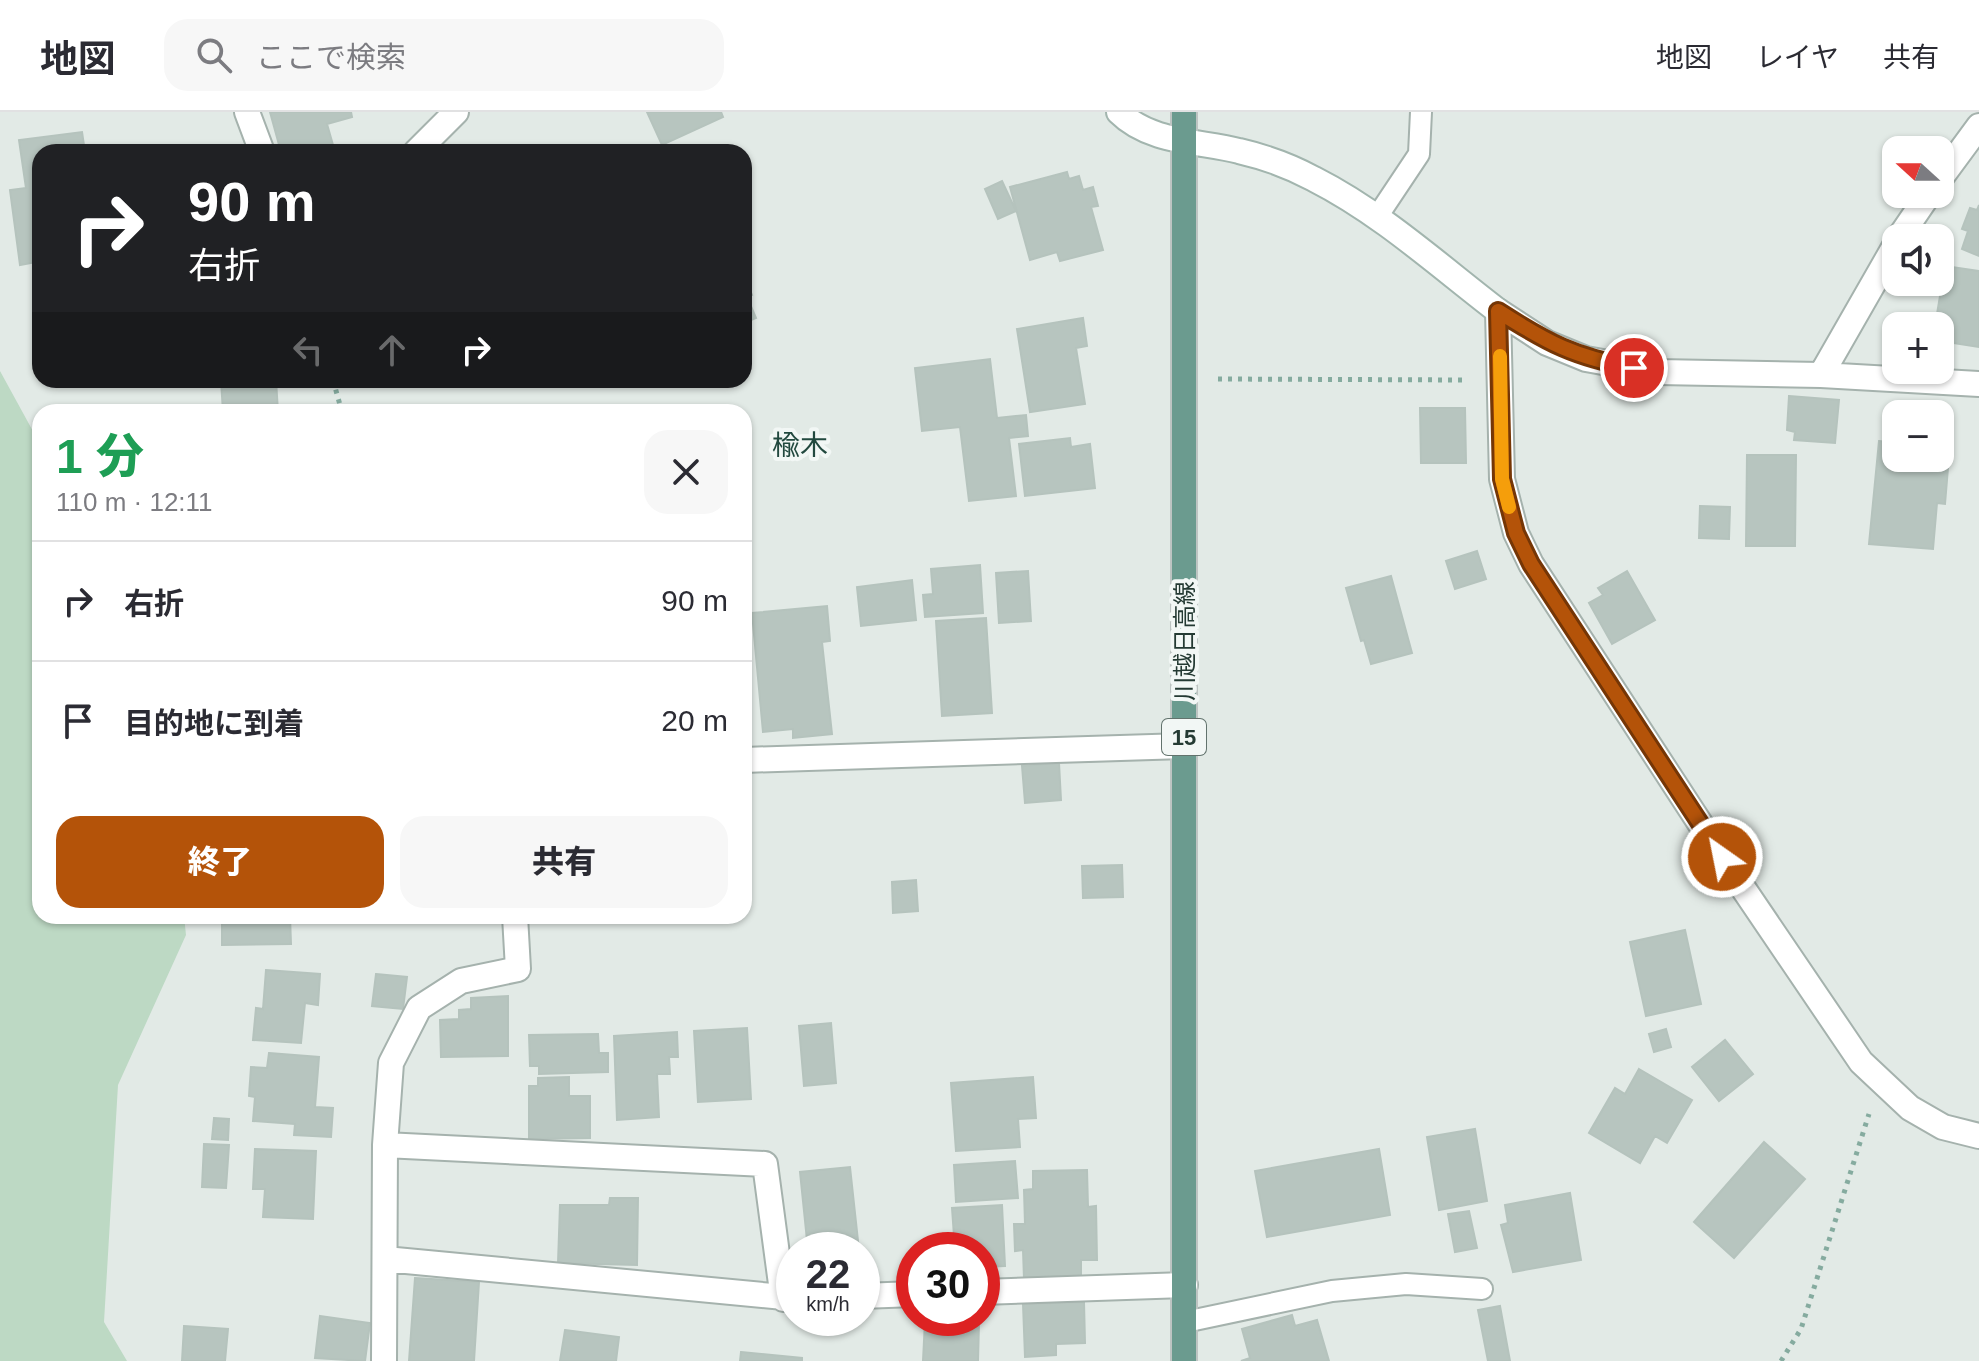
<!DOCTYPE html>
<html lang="ja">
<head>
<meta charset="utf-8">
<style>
  body { margin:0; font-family:Arial,"Noto Sans JP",sans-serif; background:#f7f7f7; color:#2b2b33; height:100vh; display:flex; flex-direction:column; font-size:30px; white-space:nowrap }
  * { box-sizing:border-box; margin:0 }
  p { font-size:26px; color:#7c7c81 }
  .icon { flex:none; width:44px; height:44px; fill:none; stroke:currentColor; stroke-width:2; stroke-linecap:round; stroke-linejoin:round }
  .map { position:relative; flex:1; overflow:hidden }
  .sheet { position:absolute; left:32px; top:292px; width:720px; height:520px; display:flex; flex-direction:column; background:#fff; border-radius:24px; box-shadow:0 2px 6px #0004 }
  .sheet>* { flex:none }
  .hud { position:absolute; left:32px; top:32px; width:720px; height:244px; border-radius:24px; box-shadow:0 2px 6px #0004; background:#202124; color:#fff; overflow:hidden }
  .needle { width:52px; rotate:291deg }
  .tools { position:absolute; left:1882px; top:24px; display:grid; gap:16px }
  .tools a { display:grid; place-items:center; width:72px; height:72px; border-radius:16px; background:#fff; box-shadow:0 2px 6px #0004; font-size:40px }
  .speed { position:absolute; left:776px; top:1120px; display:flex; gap:16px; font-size:40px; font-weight:700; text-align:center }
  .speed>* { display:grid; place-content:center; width:104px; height:104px; border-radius:50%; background:#fff; box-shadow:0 2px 6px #0004; line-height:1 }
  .speed small { font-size:20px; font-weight:400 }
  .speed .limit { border:12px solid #d22; background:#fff; color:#111 }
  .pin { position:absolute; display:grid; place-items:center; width:68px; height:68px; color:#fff; margin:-34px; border:4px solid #fff; border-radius:50%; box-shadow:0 2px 8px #0007 }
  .me { position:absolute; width:88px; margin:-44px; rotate:327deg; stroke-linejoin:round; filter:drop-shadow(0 0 6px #0008) }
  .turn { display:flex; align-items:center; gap:28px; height:168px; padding:0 24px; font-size:36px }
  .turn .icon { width:104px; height:104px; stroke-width:2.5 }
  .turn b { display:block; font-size:56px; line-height:68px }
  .lanes { display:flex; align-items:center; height:76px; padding:0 24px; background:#0003; justify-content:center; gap:40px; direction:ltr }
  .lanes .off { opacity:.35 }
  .round { display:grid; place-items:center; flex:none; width:84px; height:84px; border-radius:24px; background:#f7f7f7 }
  .summary { display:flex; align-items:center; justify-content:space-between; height:136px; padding:0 24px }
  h1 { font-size:48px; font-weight:800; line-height:60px; color:#1e9e55 }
  .cta { display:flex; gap:16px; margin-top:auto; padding:16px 24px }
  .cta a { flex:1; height:92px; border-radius:24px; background:#b45309; color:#fff; font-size:32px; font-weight:800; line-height:92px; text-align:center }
  .cta a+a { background:#f7f7f7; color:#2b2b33 }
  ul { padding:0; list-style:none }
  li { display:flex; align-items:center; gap:24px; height:120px; padding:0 24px; border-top:2px solid #e1e1e2 }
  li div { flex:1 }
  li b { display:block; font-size:30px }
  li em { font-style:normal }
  header { display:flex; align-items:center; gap:48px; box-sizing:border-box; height:112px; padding:0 40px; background:#fff; border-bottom:2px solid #e1e1e2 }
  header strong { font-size:38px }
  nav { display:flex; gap:44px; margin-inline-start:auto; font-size:28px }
  .search { width:560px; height:72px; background:#f7f7f7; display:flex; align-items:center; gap:20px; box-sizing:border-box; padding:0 28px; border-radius:24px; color:#7c7c81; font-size:30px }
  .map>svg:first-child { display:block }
  .green { fill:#bdd9c4 }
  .building { fill:#b7c5bf; stroke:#b5c3bd; stroke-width:2 }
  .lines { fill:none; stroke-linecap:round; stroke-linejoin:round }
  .lane-casing { stroke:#a5b2ad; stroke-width:24 }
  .street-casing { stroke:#a5b2ad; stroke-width:28 }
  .secondary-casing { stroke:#a2b5ae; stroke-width:28 }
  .primary-casing { stroke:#bdc4c2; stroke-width:28 }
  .path { stroke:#85ab9f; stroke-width:5; stroke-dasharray:4 6; stroke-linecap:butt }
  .lane { stroke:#fff; stroke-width:20 }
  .street { stroke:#fff; stroke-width:24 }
  .secondary { stroke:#fff; stroke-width:24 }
  .primary { stroke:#6b9b8f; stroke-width:24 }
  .route-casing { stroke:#753606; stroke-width:20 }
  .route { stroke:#b45309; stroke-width:14 }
  .slow { stroke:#f59e0b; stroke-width:14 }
  .labels { text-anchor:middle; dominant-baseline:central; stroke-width:8; stroke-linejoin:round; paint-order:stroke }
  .shield { fill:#f2f7f5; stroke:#62736d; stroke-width:2 }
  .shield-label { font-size:22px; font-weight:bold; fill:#243a33 }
  .street-label { font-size:24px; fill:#243a33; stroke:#f2f7f5 }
  .quarter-label { font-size:28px; fill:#22493f; stroke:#f2f7f5 }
</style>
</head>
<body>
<header>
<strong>地図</strong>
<div class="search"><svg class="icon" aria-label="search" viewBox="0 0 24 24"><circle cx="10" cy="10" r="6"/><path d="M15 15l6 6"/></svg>ここで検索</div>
<nav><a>地図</a><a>レイヤ</a><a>共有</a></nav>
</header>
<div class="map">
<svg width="1979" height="1249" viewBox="0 0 1979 1249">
  <rect width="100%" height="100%" fill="#e2eae6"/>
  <path class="green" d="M 0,259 L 40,332 L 40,804 L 184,804 L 186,823 L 118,973 L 104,1210 L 127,1249 L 0,1249 Z"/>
  <path class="building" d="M 270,0 L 351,0 L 352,5 L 327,12 L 335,40 L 281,40 Z
    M 647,0 L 721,0 L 723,5 L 662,33 Z
    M 82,20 L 85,40 L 40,40 L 40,158 L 36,150 L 20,153 L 10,78 L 26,76 L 19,28 Z
    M 1067,60 L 1069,67 L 1079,64 L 1083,78 L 1093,75 L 1098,94 L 1091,95 L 1103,138 L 1060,149 L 1057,140 L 1030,148 L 1010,75 Z
    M 1002,69 L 1016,99 L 998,107 L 985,77 Z
    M 1979,93 L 1979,144 L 1962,137 L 1968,119 L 1962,117 L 1970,96 L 1977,98 Z
    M 1945,154 L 1979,159 L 1979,235 L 1940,229 L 1940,214 L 1935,214 Z
    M 744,163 L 752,183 L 747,185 L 756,206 L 744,211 Z
    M 1083,206 L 1087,234 L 1076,236 L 1085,292 L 1030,300 L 1017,217 Z
    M 990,247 L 997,306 L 1026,303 L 1028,324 L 1009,326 L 1016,384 L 969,389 L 960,315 L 922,319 L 915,256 Z
    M 221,268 L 276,268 L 278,300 L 223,300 Z
    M 1789,284 L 1839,288 L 1835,331 L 1794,328 L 1795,320 L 1787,318 Z
    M 1420,296 L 1465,296 L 1466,351 L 1421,351 Z
    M 1070,326 L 1071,335 L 1090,332 L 1095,376 L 1025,384 L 1019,332 Z
    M 1879,329 L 1896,331 L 1896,346 L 1949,344 L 1945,392 L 1937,391 L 1933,437 L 1869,432 Z
    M 1747,343 L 1796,343 L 1795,434 L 1746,434 Z
    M 1700,394 L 1730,395 L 1729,427 L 1699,426 Z
    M 1477,439 L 1486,467 L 1455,477 L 1446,449 Z
    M 980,453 L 983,501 L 925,505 L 923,483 L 933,482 L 931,457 Z
    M 1028,459 L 1031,509 L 999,511 L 996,461 Z
    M 1627,459 L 1655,508 L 1612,532 L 1589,491 L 1603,483 L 1598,476 Z
    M 1391,464 L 1412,541 L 1371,552 L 1364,528 L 1361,529 L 1346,476 Z
    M 912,468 L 916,508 L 861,514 L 857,475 Z
    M 827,494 L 830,529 L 822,530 L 832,622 L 793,626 L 793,617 L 763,620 L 752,501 Z
    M 986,506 L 992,601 L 942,604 L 936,509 Z
    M 1059,651 L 1061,688 L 1025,691 L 1022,654 Z
    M 1122,753 L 1123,785 L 1083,786 L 1082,754 Z
    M 916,768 L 918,799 L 893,801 L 892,770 Z
    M 222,804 L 290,804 L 291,832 L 222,833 Z
    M 1685,818 L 1701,892 L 1646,904 L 1630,830 Z
    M 266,858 L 320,862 L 318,893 L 305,891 L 301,931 L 253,928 L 256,896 L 263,897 Z
    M 376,862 L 407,865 L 403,897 L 372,894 Z
    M 508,884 L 508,944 L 441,945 L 440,908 L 459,907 L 459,898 L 471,897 L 471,886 Z
    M 831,911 L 836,971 L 804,974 L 799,914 Z
    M 747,916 L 751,987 L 698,990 L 694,919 Z
    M 1666,917 L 1671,935 L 1654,940 L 1649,922 Z
    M 677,920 L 678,945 L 669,945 L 670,962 L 657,962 L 659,1005 L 617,1008 L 614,924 Z
    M 598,922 L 599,941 L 608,941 L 608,960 L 539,962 L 539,954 L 530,954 L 529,923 Z
    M 1725,928 L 1753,962 L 1719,989 L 1692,955 Z
    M 269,941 L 319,945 L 315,995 L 333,996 L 331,1025 L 294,1023 L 295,1012 L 253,1009 L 255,985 L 249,984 L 251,955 L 267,956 Z
    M 1639,957 L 1692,988 L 1667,1031 L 1655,1024 L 1640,1051 L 1589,1021 L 1615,976 L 1625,982 Z
    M 569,965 L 569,984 L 590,984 L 590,1026 L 529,1027 L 529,974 L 538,974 L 538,966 Z
    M 1033,965 L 1036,1006 L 1018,1007 L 1020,1035 L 956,1039 L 951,971 Z
    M 214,1006 L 229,1007 L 228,1028 L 212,1027 Z
    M 1475,1017 L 1487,1089 L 1439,1098 L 1427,1025 Z
    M 1764,1030 L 1805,1067 L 1734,1146 L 1694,1110 Z
    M 204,1032 L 229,1033 L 226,1076 L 202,1075 Z
    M 255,1037 L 316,1039 L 313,1107 L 263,1105 L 265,1077 L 253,1077 Z
    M 1379,1037 L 1390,1103 L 1267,1125 L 1255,1059 Z
    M 1015,1049 L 1018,1086 L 956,1090 L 954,1053 Z
    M 850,1055 L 859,1138 L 808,1138 L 800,1060 Z
    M 1087,1058 L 1088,1095 L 1096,1094 L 1097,1148 L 1081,1148 L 1081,1165 L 1024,1167 L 1023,1138 L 1015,1139 L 1014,1112 L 1025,1112 L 1024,1078 L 1033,1077 L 1033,1059 Z
    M 1570,1081 L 1581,1148 L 1513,1160 L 1501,1113 L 1508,1111 L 1505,1093 Z
    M 610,1086 L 638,1086 L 637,1153 L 558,1151 L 560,1093 L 609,1093 Z
    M 1002,1093 L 1005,1154 L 982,1155 L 982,1138 L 955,1138 L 952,1096 Z
    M 1469,1099 L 1477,1136 L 1455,1140 L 1448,1102 Z
    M 415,1166 L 479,1170 L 474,1249 L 409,1249 Z
    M 1084,1190 L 1085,1231 L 1056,1232 L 1056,1243 L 1025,1245 L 1023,1192 Z
    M 1500,1194 L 1510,1249 L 1488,1249 L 1478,1198 Z
    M 1292,1203 L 1295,1214 L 1317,1208 L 1329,1249 L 1241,1249 L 1250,1246 L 1242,1217 Z
    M 320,1204 L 370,1211 L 365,1249 L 315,1246 Z
    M 925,1209 L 979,1211 L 978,1249 L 923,1249 Z
    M 184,1214 L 228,1217 L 225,1249 L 182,1249 Z
    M 565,1218 L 619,1225 L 616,1249 L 560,1249 Z
    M 741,1240 L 802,1246 L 802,1249 L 740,1249 Z"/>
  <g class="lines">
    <defs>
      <path id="lane" d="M 1377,105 L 1419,42 L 1421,0
        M 1185,1210 L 1332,1179 L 1406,1172 L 1482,1177"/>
      <path id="street" d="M 247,0 L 262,40
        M 416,40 L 456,0
        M 1940,67 L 1979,14
        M 1899,126 L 1929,82
        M 1498,199 L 1502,367 L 1516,421 L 1531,452 L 1722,745 L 1861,950 L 1910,996 L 1943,1015 L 1979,1024
        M 1498,199 L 1547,231 L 1586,247 L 1658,260 L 1821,263 L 1979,272
        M 1821,263 L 1896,132
        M 744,648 L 1184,634
        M 385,1033 L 765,1052 L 783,1187
        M 385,1147 L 794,1186
        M 982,1180 L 1185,1173
        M 862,1184 L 914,1182
        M 384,1249 L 385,1033 L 391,951 L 419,896 L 461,869 L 518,857 L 515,804"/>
      <path id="secondary" d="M 1119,0 C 1150,31 1200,29 1239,39 C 1265,45 1290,54 1314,67 C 1381,101 1438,153 1498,199"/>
      <path id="primary" d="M 1184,0 L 1184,1249"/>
    </defs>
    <use href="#lane" class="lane-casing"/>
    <use href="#street" class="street-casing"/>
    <use href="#secondary" class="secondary-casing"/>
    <use href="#primary" class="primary-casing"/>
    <path class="path" d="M 1218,267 L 1468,268
      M 333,268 L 342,300
      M 1781,1249 L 1801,1217 L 1869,1002"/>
    <use href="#lane" class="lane"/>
    <use href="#street" class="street"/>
    <use href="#secondary" class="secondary"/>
    <use href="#primary" class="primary"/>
  </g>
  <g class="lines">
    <defs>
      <path id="route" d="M 1634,256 C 1574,245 1548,231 1498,199 L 1502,367 L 1516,421 L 1531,452 L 1722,745"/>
    </defs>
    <use href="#route" class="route-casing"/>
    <use href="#route" class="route"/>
    <path class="slow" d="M 1500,244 L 1502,367 L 1509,395"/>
  </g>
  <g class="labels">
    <rect class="shield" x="1162" y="607" width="44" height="36" rx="6"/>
    <g class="shield-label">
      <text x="1184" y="625">15</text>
    </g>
    <g class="street-label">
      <text transform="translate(1184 529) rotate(-90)">川越日高線</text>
    </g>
    <g class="quarter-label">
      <text x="800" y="333">楡木</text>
    </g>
  </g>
</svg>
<div class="tools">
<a><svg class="needle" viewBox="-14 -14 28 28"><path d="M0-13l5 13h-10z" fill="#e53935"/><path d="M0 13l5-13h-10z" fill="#7c7c81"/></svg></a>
<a><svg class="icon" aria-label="sound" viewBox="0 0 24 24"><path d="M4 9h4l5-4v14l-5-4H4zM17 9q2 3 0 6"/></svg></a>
<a>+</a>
<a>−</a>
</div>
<div class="speed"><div>22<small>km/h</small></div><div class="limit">30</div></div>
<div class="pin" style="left:1634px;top:256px;background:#d93025"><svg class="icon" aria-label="arrive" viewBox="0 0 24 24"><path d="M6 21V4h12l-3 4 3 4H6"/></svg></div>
<svg class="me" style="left:1722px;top:745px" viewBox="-20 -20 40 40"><circle r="17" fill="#b45309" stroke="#fff" stroke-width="3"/><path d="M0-11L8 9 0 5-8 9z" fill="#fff"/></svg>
<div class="hud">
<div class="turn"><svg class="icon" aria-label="right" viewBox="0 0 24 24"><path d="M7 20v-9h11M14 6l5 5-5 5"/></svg><div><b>90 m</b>右折</div></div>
<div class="lanes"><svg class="icon off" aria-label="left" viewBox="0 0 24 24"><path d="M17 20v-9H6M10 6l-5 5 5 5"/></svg><svg class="icon off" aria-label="ahead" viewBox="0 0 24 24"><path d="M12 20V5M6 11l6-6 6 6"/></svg><svg class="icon" aria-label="right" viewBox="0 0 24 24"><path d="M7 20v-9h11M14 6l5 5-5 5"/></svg></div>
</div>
<section class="sheet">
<div class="summary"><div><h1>1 分</h1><p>110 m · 12:11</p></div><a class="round"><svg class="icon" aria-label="close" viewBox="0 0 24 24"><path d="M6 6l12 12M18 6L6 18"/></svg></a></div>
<ul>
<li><svg class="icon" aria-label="right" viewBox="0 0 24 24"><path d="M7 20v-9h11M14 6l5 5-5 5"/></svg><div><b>右折</b></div><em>90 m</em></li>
<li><svg class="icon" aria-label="arrive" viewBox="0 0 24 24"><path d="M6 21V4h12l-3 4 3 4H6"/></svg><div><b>目的地に到着</b></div><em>20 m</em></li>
</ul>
<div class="cta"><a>終了</a><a>共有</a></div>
</section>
</div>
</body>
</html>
